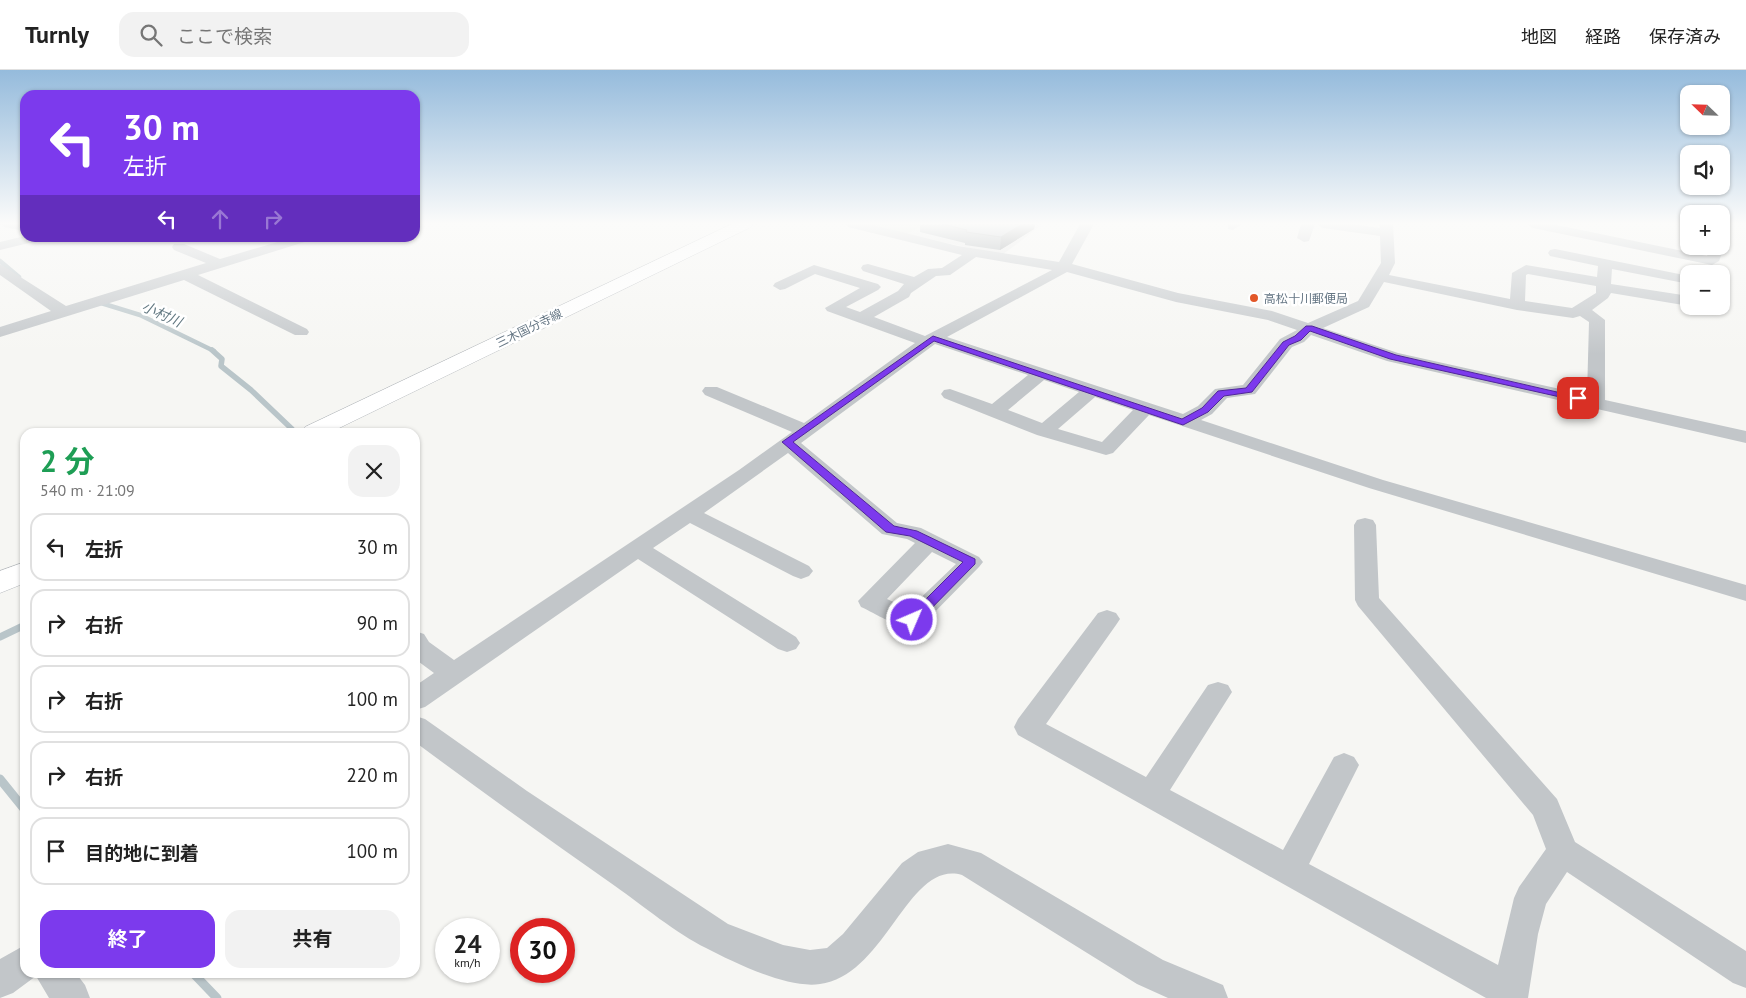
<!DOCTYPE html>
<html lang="ja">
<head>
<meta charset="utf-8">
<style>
  body { margin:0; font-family:"PT Sans","Noto Sans JP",sans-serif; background:#f2f2f2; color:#222; height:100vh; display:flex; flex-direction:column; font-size:19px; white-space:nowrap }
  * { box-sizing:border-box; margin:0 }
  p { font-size:16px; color:#767676 }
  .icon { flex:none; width:28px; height:28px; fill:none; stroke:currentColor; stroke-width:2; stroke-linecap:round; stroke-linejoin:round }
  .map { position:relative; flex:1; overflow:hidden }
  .drawer { position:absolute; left:20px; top:358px; width:400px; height:550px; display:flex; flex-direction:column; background:#fff; border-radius:15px; box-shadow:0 1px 4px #0004 }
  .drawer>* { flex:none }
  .guide { position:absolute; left:20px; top:20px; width:400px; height:152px; border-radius:15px; box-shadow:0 1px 4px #0004; background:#7c3aed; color:#fff; overflow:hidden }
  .needle { width:32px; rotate:293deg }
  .fabs { position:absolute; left:1680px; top:15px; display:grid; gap:10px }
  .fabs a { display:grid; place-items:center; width:50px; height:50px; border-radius:10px; background:#fff; box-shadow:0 1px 4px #0004; font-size:25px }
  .speed { position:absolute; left:435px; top:848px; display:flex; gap:10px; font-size:25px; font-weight:700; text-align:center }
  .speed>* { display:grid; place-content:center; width:65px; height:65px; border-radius:50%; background:#fff; box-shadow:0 1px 4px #0004; line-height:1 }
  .speed small { font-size:12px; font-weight:400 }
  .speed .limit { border:8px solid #d22; background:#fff; color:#111 }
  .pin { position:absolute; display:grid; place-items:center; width:42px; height:42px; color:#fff; margin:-21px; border-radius:10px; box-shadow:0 2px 8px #0006 }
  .me { position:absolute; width:55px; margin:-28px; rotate:45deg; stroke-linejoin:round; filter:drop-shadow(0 0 4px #0008) }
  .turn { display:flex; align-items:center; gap:18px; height:105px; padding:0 20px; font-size:22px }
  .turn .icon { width:65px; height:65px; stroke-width:2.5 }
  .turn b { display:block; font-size:35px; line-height:42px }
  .lanes { display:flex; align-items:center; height:48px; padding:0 20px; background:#0003; justify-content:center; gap:25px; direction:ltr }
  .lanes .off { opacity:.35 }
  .round { display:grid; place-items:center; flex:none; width:52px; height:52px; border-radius:15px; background:#f2f2f2 }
  .head { display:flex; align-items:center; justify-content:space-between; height:85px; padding:0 20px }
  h1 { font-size:30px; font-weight:700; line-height:38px; color:#1e9e55 }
  .action { display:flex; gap:10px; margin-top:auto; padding:10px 20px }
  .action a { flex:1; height:58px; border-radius:15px; background:#7c3aed; color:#fff; font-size:20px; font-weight:700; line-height:58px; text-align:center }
  .action a+a { background:#f2f2f2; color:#222 }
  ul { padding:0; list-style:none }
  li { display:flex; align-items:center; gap:15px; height:68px; margin:0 10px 8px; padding:0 10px; border:2px solid #e0e0e0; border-radius:15px }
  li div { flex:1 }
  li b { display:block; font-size:19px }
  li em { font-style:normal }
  header { display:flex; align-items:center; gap:30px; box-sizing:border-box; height:70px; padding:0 25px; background:#fff; border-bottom:1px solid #e0e0e0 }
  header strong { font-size:24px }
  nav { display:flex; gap:28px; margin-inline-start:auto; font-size:18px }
  .search { width:350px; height:45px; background:#f2f2f2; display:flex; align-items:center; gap:12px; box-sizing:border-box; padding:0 18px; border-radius:15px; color:#767676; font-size:19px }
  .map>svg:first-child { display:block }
  .built { fill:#e4e5e4 }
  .green { fill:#d7ddd4 }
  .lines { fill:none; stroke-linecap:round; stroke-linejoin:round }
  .stream-far3 { stroke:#b9c5c9; stroke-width:4.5 }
  .stream-far2 { stroke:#b9c5c9; stroke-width:5.5 }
  .stream-far1 { stroke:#b9c5c9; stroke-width:7 }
  .stream { stroke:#b9c5c9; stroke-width:9 }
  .primary-casing { stroke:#b5b9bd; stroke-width:1 }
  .street { fill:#c2c6c9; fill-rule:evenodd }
  .primary { fill:#fff; fill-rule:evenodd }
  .wall { fill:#90989d }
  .shaded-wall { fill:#767c7f }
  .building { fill:#a8b1b6; stroke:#767c7f }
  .route { fill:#7c3aed; stroke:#51269a }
  .poi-dot { fill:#e25728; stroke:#fff; stroke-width:2 }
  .labels { text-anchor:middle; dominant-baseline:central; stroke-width:5; stroke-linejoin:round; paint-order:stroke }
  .far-poi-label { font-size:12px; fill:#657684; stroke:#fff; text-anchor:start }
  .far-street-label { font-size:12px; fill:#657684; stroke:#fff }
  .far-water-label { font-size:14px; font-style:italic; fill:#617780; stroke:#fff }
</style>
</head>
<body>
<header>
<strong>Turnly</strong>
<div class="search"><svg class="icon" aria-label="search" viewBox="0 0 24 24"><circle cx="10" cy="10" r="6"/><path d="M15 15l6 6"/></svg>ここで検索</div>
<nav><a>地図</a><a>経路</a><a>保存済み</a></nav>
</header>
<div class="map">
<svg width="1746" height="928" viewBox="0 0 1746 928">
  <rect width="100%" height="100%" fill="#f6f6f3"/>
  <path class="built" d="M 860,154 L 1043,154 L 1002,185 Z"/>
  <path class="green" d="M 868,154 L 925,154 L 907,164 Z"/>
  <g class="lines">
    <path class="stream-far3" d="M 0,191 L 19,207
      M 101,233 L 140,245 L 214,281"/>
    <path class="stream-far2" d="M 212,280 L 222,289 L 221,296 L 251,320 L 292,359"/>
    <path class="stream-far1" d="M 0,567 L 25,555"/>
    <path class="stream" d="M 0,709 L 25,740
      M 192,902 L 217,928"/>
    <defs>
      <path id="primary" d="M 732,154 L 753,154 L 751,157 L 331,362 L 301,362 L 305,357 Z
        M 25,492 L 25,513 L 0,523 L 0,501 Z"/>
    </defs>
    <use href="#primary" class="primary-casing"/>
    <path class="street" d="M 2,154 L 25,154 L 25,161 L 4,157 Z
      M 846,154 L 869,154 L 958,176 L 1059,192 L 1080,154 L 1094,154 L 1072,194 L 1178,223 L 1272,241 L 1308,253 L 1358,231 L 1381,193 L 1380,166 L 1323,158 L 1316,154 L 1352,154 L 1380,158 L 1379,154 L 1393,154 L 1395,193 L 1389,205 L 1510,229 L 1512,203 L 1526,195 L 1597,207 L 1598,196 L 1550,186 L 1548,183 L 1550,180 L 1555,179 L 1689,206 L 1689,214 L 1612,199 L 1611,214 L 1689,226 L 1689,236 L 1611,223 L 1608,228 L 1592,240 L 1605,250 L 1605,330 L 1746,361 L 1746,373 L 1387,291 L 1311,265 L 1304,272 L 1292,277 L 1255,324 L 1227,328 L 1212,344 L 1201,350 L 1383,410 L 1746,515 L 1746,531 L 1369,418 L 1149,345 L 1113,383 L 1106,385 L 1037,365 L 944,328 L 941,324 L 944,320 L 950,319 L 992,334 L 1028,305 L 935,274 L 801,373 L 897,453 L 921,458 L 979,487 L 983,492 L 979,497 L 921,556 C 902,562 879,545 861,537 L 858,531 L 915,473 L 907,469 L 882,464 L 788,383 L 704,443 L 809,496 L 813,501 L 809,506 L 801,509 L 793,506 L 690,453 L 653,478 L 796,567 L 800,573 L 796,579 L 787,582 L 778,579 L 638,489 L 425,637 L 415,640 L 415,616 L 434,603 L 415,589 L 415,561 L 424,564 L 429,572 L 454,590 L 739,400 L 792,362 L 705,325 L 702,321 L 705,317 L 717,317 L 804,353 L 915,273 L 827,241 L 825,238 L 860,218 L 815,204 L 785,219 L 780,220 L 773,216 L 775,213 L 814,195 L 878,214 L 881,217 L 878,220 L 846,237 L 860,242 L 898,221 L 904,214 L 863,201 L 861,198 L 863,195 L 868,194 L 914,207 L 928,199 L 942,198 L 962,185 L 848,157 ZM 976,187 L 1052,200 L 925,266 L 874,247 L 909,227 L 911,223 L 936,206 L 950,205 ZM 1067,202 L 1176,232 L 1268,250 L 1297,260 L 1280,269 L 1243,315 L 1215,319 L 1198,336 L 1183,344 L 947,267 ZM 1528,204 L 1596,216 L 1596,223 L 1572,238 L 1525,231 L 1526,205 ZM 1384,212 L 1517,240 L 1573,248 L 1580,246 L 1589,252 L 1587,325 L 1398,283 L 1323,258 L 1369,237 ZM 1044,310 L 1079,322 L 1042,353 L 1008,340 ZM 1095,327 L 1133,340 L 1102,372 L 1058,359 ZM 932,482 L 956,494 L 909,539 L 887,529 Z
      M 1228,154 L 1242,154 L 1233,160 L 1228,159 Z
      M 1301,154 L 1315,154 L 1309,171 L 1304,172 L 1297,168 Z
      M 1526,154 L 1552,154 L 1707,186 L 1711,176 L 1721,176 L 1721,173 L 1725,176 L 1719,191 L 1712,195 L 1533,158 Z
      M 25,166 L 25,168 L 39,168 L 37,171 L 0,180 L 0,172 Z
      M 291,168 L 310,168 L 308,171 L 198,205 L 307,259 L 309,262 L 307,265 L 295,265 L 184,210 L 0,267 L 0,257 L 51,241 L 0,205 L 0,194 L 66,236 L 206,193 L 174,180 L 172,177 L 174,174 L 184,174 L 220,189 Z
      M 1365,448 L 1373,450 L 1376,455 L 1379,528 L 1557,729 L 1575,772 L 1746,881 L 1746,918 L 1733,913 L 1567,802 L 1546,834 L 1538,864 L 1528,928 L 1486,928 L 1018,665 L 1014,657 L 1018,649 L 1098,543 L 1107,540 L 1116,543 L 1120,549 L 1116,555 L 1046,654 L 1146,707 L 1208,615 L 1218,612 L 1228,615 L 1232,622 L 1170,720 L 1283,780 L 1334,687 L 1344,683 L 1354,687 L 1359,695 L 1309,794 L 1498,895 L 1514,828 L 1519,817 L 1546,779 L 1533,745 L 1358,536 L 1355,530 L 1354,455 L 1357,450 Z
      M 415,646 L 425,649 L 527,721 L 728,854 L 783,875 L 810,880 L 827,878 L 843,864 L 902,793 L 918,782 L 948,774 L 981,783 L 1163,890 L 1223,915 L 1228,928 L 1168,928 L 1137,914 L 962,805 C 908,789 886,906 820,914 C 788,919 735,893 706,878 C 677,864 642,835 615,816 C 548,769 481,721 415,672 Z
      M 25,875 L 25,902 L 75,902 L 85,915 L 90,928 L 49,928 L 36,906 L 13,923 L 0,928 L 0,889 Z"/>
    <use href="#primary" class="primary"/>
  </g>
  <path class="wall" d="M 920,154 L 1035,154 L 1034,159 L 1000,180 L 965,175 L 965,173 L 920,162 Z"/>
  <path class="shaded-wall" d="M 1022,154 L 1035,154 L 1034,159 L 1000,180 L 1001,167 Z"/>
  <path class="building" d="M 942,154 L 1022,154 L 1001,167 L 966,162 L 967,160 Z"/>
  <linearGradient id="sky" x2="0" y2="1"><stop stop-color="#95bbdc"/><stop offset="0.54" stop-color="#fbfbfa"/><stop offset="1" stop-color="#fbfbfa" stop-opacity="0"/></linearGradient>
  <rect width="1746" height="284" fill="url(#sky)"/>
  <path class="route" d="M 1306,256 L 1312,256 L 1396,285 L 1583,328 L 1578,331 L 1390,289 L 1310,261 L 1301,270 L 1289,275 L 1252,322 L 1224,326 L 1208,342 L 1183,355 L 934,271 L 793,372 L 894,456 L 917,461 L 975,489 L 975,494 L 917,553 L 908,553 L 906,550 L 908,547 L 963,492 L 910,466 L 886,462 L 782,372 L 933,266 L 1182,349 L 1202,338 L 1218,321 L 1246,318 L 1283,272 L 1295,266 Z"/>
  <circle class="poi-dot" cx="1254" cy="228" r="5"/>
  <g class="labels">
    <g class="far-poi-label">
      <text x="1264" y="228">高松十川郵便局</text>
    </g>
    <g class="far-street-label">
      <text transform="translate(529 258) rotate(-26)">三木国分寺線</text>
    </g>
    <g class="far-water-label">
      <text transform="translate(162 244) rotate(24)">小村川</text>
    </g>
  </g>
</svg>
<div class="fabs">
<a><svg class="needle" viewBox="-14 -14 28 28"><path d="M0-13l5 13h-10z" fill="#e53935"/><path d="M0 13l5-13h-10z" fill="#767676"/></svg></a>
<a><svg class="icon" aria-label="sound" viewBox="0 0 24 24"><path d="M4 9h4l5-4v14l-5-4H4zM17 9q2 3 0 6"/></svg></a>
<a>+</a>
<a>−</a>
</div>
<div class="speed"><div>24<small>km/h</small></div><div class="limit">30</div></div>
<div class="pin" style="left:1578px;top:328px;background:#d93025"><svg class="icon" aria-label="arrive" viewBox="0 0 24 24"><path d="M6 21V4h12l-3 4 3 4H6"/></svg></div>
<svg class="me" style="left:912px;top:550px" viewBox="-20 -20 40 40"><circle r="17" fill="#7c3aed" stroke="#fff" stroke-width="3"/><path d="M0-11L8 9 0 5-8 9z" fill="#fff"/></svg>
<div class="guide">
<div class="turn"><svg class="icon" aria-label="left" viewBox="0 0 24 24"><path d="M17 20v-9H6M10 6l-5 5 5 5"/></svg><div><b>30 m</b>左折</div></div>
<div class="lanes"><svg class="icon" aria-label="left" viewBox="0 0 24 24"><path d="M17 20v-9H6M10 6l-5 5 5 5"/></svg><svg class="icon off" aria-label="ahead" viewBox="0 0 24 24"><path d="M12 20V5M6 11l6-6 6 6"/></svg><svg class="icon off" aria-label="right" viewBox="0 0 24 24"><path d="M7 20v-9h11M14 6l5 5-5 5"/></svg></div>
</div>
<section class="drawer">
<div class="head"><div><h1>2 分</h1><p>540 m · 21:09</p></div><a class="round"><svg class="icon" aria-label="close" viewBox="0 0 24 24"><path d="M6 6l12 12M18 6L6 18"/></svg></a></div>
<ul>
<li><svg class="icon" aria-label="left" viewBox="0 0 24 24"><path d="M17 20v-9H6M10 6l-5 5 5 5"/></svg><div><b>左折</b></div><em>30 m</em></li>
<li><svg class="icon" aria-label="right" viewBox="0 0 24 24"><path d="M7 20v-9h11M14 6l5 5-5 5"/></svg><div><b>右折</b></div><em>90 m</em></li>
<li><svg class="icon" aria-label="right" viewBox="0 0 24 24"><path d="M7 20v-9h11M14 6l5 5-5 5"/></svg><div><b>右折</b></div><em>100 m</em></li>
<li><svg class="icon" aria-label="right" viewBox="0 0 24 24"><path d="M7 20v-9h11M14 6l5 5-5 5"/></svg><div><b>右折</b></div><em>220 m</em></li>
<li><svg class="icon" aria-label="arrive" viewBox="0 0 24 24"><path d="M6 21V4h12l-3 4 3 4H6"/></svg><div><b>目的地に到着</b></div><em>100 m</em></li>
</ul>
<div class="action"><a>終了</a><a>共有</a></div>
</section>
</div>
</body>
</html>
